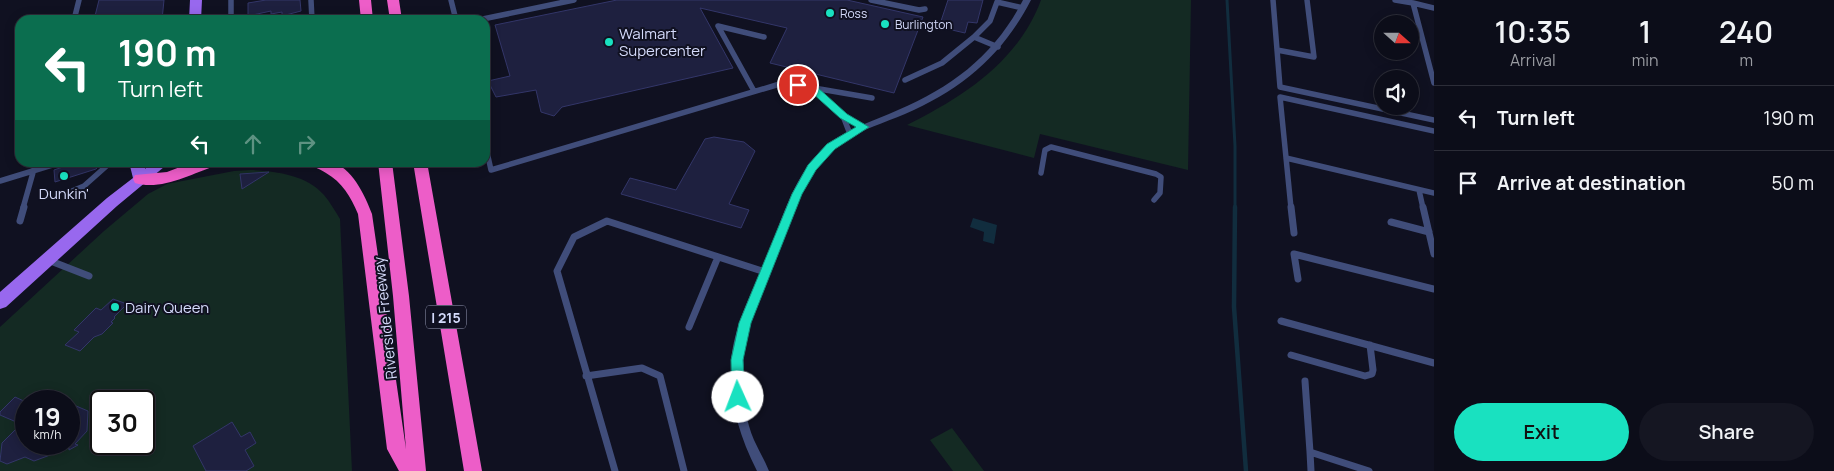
<!DOCTYPE html>
<html lang="en">
<head>
<meta charset="utf-8">
<style>
  body { margin:0; font-family:Manrope,sans-serif; background:#151622; color:#f1f3f6; height:100vh; display:flex; flex-direction:column; font-size:19px; white-space:nowrap }
  * { box-sizing:border-box; margin:0 }
  p { font-size:16px; color:#9a9ca2 }
  .icon { flex:none; width:28px; height:28px; fill:none; stroke:currentColor; stroke-width:2; stroke-linecap:round; stroke-linejoin:round }
  .map { position:relative; flex:1; overflow:hidden }
  .sheet { display:flex; flex-direction:column; background:#0c0d19; width:400px }
  .sheet>* { flex:none }
  .guide { position:absolute; left:15px; top:15px; width:475px; height:152px; border-radius:15px; box-shadow:0 2px 12px #0003,0 0 0 1px #2c2d38; background:#0b6e4f; color:#fff; overflow:hidden }
  .needle { width:32px; rotate:111deg }
  .tools { position:absolute; left:1374px; top:15px; display:grid; gap:10px }
  .tools a { display:grid; place-items:center; width:45px; height:45px; border-radius:50%; background:#0c0d19; box-shadow:0 2px 12px #0003,0 0 0 1px #2c2d38; font-size:25px }
  .speed { position:absolute; left:15px; top:390px; display:flex; gap:10px; font-size:25px; font-weight:700; text-align:center }
  .speed>* { display:grid; place-content:center; width:65px; height:65px; border-radius:50%; background:#0c0d19; box-shadow:0 2px 12px #0003,0 0 0 1px #2c2d38; line-height:1 }
  .speed small { font-size:12px; font-weight:400 }
  .speed .limit { border:2px solid #111; border-radius:8px; background:#fff; color:#111 }
  .pin { position:absolute; display:grid; place-items:center; width:42px; height:42px; color:#fff; margin:-21px; border:2px solid #fff; border-radius:50%; box-shadow:0 1px 5px #0007 }
  .me { position:absolute; width:55px; margin:-28px; rotate:358deg; stroke-linejoin:round; filter:drop-shadow(0 0 4px #0008) }
  .turn { display:flex; align-items:center; gap:18px; height:105px; padding:0 20px; font-size:22px }
  .turn .icon { width:65px; height:65px; stroke-width:2.5 }
  .turn b { display:block; font-size:35px; line-height:42px }
  .lanes { display:flex; align-items:center; height:48px; padding:0 20px; background:#0003; justify-content:center; gap:25px; direction:ltr }
  .lanes .off { opacity:.35 }
  .eta { display:flex; justify-content:space-evenly; align-items:center; height:85px; text-align:center }
  .eta b { font-size:30px; font-weight:600; line-height:35px }
  .cta { display:flex; gap:10px; margin-top:auto; padding:10px 20px }
  .cta a { flex:1; height:58px; border-radius:30px; background:#19e1c0; color:#111; font-size:20px; font-weight:600; line-height:58px; text-align:center }
  .cta a+a { background:#151622; color:#f1f3f6 }
  ul { padding:0; list-style:none }
  li { display:flex; align-items:center; gap:15px; height:65px; padding:0 20px; border-top:1px solid #2c2d38 }
  li div { flex:1 }
  li b { display:block; font-size:19px }
  li em { font-style:normal }
  main { display:flex; flex:1; min-height:0 }
  .map>svg:first-child { display:block }
  .green { fill:#142a23; fill-rule:evenodd }
  .water { fill:#112d3e }
  .lines { fill:none; stroke-linecap:round; stroke-linejoin:round }
  .stream-far1 { stroke:#112d3e; stroke-width:3 }
  .stream { stroke:#112d3e; stroke-width:4.5 }
  .building { fill:#1e203f; stroke:#333669 }
  .lane-far1 { stroke:#404d7a; stroke-width:5.5 }
  .lane { stroke:#404d7a; stroke-width:7 }
  .street { fill:#404d7a; fill-rule:evenodd }
  .primary { fill:#9868ee; fill-rule:evenodd }
  .highway { fill:#ed5dc8; fill-rule:evenodd }
  .route { fill:#19e1c0; stroke:#10927d }
  .poi-dot { fill:#19e1c0; stroke:#101121; stroke-width:2 }
  .labels { text-anchor:middle; dominant-baseline:central; stroke-width:4; stroke-linejoin:round; paint-order:stroke }
  .far-poi-label { font-size:12px; fill:#d4dafa; stroke:#101121; text-anchor:start }
  .shield { fill:#101121; stroke:#999eb9; stroke-width:1 }
  .shield-label { font-size:14px; font-weight:bold; fill:#d4dafa }
  .poi-label { font-size:15px; fill:#d4dafa; stroke:#101121; text-anchor:start }
  .street-label { font-size:15px; fill:#d4dafa; stroke:#101121 }
</style>
</head>
<body>
<main>
<div class="map">
<svg width="1434" height="471" viewBox="0 0 1434 471">
  <rect width="100%" height="100%" fill="#101121"/>
  <path class="green" d="M 1041,0 L 1191,0 L 1188,170 L 1040,134 L 1034,158 L 907,125 C 963,97 1018,62 1041,0 Z
    M 251,170 C 276,171 307,175 324,195 C 330,202 335,211 340,219 L 352,471 L 0,471 L 0,327 L 104,231 L 148,194 L 167,184 L 234,171 ZM 26,401 L 69,401 L 69,444 L 26,444 ZM 101,401 L 144,401 L 144,444 L 101,444 Z
    M 952,428 L 984,471 L 953,471 L 930,440 Z"/>
  <path class="water" d="M 973,218 L 997,225 L 994,244 L 983,241 L 984,232 L 970,227 Z"/>
  <g class="lines">
    <path class="stream-far1" d="M 1227,0 L 1235,146 L 1235,208"/>
    <path class="stream" d="M 1235,207 L 1234,307 L 1246,471"/>
  </g>
  <path class="building" d="M 99,0 L 164,0 L 162,20 L 94,20 Z
    M 266,0 L 300,0 L 301,11 L 282,16 L 282,12 L 271,14 L 271,11 L 248,16 L 248,3 Z
    M 617,0 L 847,0 L 923,17 L 894,93 L 770,63 L 787,28 L 700,8 L 733,68 L 562,107 L 554,116 L 541,112 L 536,90 L 496,97 L 488,81 L 510,76 L 495,25 Z
    M 948,0 L 983,0 L 977,23 L 968,22 L 965,33 L 939,27 Z
    M 714,137 L 744,142 L 755,151 L 729,204 L 749,210 L 741,228 L 621,194 L 630,178 L 676,190 L 705,139 Z
    M 77,162 L 103,162 L 96,169 L 55,182 L 54,170 Z
    M 269,172 L 242,189 L 240,174 Z
    M 113,299 L 127,304 L 114,317 L 115,318 L 111,322 L 113,323 L 102,334 L 94,337 L 80,351 L 65,345 L 79,332 L 74,330 L 96,308 L 101,310 Z
    M 15,397 L 26,402 L 26,444 L 69,444 L 69,403 L 88,411 L 87,431 L 75,444 L 78,445 L 69,450 L 69,448 L 34,461 L 25,457 L 7,464 L 0,461 L 2,443 L 21,424 L 0,415 L 0,412 Z
    M 232,422 L 241,437 L 250,432 L 256,443 L 245,450 L 254,466 L 246,471 L 206,471 L 193,446 Z"/>
  <g class="lines">
    <path class="lane-far1" d="M 231,0 L 231,20
      M 311,0 L 312,20
      M 451,0 L 456,20
      M 871,0 L 919,10 L 925,9
      M 1273,0 L 1280,87 L 1434,120
      M 1395,0 L 1413,3
      M 1434,8 L 1413,3 L 1434,83
      M 74,20 L 79,0
      M 478,20 L 574,0
      M 998,47 L 974,37 L 990,21 L 997,2 L 1023,8
      M 1277,50 L 1314,57 L 1307,0
      M 905,80 L 942,63 L 974,37
      M 814,88 L 872,98
      M 754,91 L 718,26 L 764,37
      M 843,116 L 850,134
      M 485,143 L 491,170 L 783,83 L 813,88 L 843,116 L 864,127
      M 1286,158 L 1434,193
      M 1041,173 L 1045,150 L 1051,147 L 1156,174 L 1161,177 L 1160,193 L 1154,200
      M 0,181 L 62,162
      M 1419,190 L 1423,208
      M 72,191 L 84,186 L 111,162
      M 23,208 L 36,162
      M 1291,208 L 1280,97 L 1434,131"/>
    <path class="lane" d="M 1291,207 L 1294,233
      M 1423,207 L 1434,254
      M 20,221 L 24,207
      M 1391,222 L 1429,232
      M 48,260 L 89,276
      M 1298,279 L 1294,254 L 1434,289
      M 1281,321 L 1434,363
      M 689,327 L 718,257
      M 1291,355 L 1365,376 L 1372,374 L 1373,370 L 1370,345
      M 586,376 L 642,368 L 660,376 L 684,471
      M 1305,381 L 1310,452
      M 615,471 L 557,271 L 574,237 L 607,221 L 765,272
      M 1311,471 L 1310,452 L 1369,471"/>
    <path class="street" d="M 1023,0 L 1031,0 C 1002,56 962,89 905,114 C 884,123 862,129 843,142 C 805,168 794,215 778,255 C 763,292 743,328 743,370 C 742,393 745,419 754,440 C 759,451 765,461 769,471 L 757,471 C 739,435 729,402 731,362 C 734,323 754,289 768,254 C 783,217 795,172 827,145 C 848,128 874,121 898,110 C 954,86 995,54 1023,0 Z"/>
    <path class="primary" d="M 190,0 L 202,0 L 201,20 L 189,20 Z
      M 132,162 L 147,162 L 145,169 L 153,162 L 170,162 L 117,206 L 6,307 L 0,309 L 0,292 L 107,198 L 133,178 L 130,166 Z"/>
    <path class="highway" d="M 359,0 L 371,0 L 373,20 L 361,20 Z
      M 387,0 L 399,0 L 402,20 L 390,20 Z
      M 193,162 L 217,162 L 215,166 C 191,174 161,191 135,183 L 133,179 L 135,175 L 167,172 Z
      M 309,162 C 316,162 323,161 330,162 C 352,166 365,196 372,214 L 406,449 L 393,296 L 378,162 L 392,162 L 409,296 L 426,471 L 399,471 L 387,449 L 358,214 C 351,197 342,182 326,173 C 321,169 313,168 309,162 Z
      M 413,162 L 427,162 L 482,471 L 464,471 Z"/>
  </g>
  <path class="route" d="M 798,82 L 816,86 L 847,114 L 869,127 L 835,149 L 816,170 L 802,194 L 751,323 L 743,360 L 745,397 L 743,401 L 738,403 L 734,401 L 732,397 L 731,360 L 739,323 L 792,194 L 808,165 L 827,144 L 856,127 L 840,118 L 810,91 L 794,88 L 793,85 Z"/>
  <g class="poi-dot">
    <circle cx="830" cy="13" r="5"/>
    <circle cx="885" cy="24" r="5"/>
    <circle cx="609" cy="42" r="5"/>
    <circle cx="64" cy="176" r="5"/>
    <circle cx="115" cy="307" r="5"/>
  </g>
  <g class="labels">
    <g class="far-poi-label">
      <text x="840" y="13">Ross</text>
      <text x="895" y="24">Burlington</text>
    </g>
    <rect class="shield" x="426" y="305.5" width="40" height="23" rx="4"/>
    <g class="shield-label">
      <text x="446" y="317">I 215</text>
    </g>
    <g class="poi-label">
      <text x="619" y="33">Walmart<tspan x="619" dy="17">Supercenter</tspan></text>
      <text x="64" y="193" text-anchor="middle">Dunkin'</text>
      <text x="125" y="307">Dairy Queen</text>
    </g>
    <g class="street-label">
      <text transform="translate(385 318) rotate(-96)">Riverside Freeway</text>
    </g>
  </g>
</svg>
<div class="tools">
<a><svg class="needle" viewBox="-14 -14 28 28"><path d="M0-13l5 13h-10z" fill="#e53935"/><path d="M0 13l5-13h-10z" fill="#9a9ca2"/></svg></a>
<a><svg class="icon" aria-label="sound" viewBox="0 0 24 24"><path d="M4 9h4l5-4v14l-5-4H4zM17 9q2 3 0 6"/></svg></a>
</div>
<div class="speed"><div>19<small>km/h</small></div><div class="limit">30</div></div>
<div class="pin" style="left:798px;top:85px;background:#d93025"><svg class="icon" aria-label="arrive" viewBox="0 0 24 24"><path d="M6 21V4h12l-3 4 3 4H6"/></svg></div>
<svg class="me" style="left:738px;top:397px" viewBox="-20 -20 40 40"><circle r="19" fill="#fff"/><path d="M0-13L10 11 0 6-10 11z" fill="#19e1c0"/></svg>
<div class="guide">
<div class="turn"><svg class="icon" aria-label="left" viewBox="0 0 24 24"><path d="M17 20v-9H6M10 6l-5 5 5 5"/></svg><div><b>190 m</b>Turn left</div></div>
<div class="lanes"><svg class="icon" aria-label="left" viewBox="0 0 24 24"><path d="M17 20v-9H6M10 6l-5 5 5 5"/></svg><svg class="icon off" aria-label="ahead" viewBox="0 0 24 24"><path d="M12 20V5M6 11l6-6 6 6"/></svg><svg class="icon off" aria-label="right" viewBox="0 0 24 24"><path d="M7 20v-9h11M14 6l5 5-5 5"/></svg></div>
</div>
</div>
<section class="sheet">
<div class="eta">
<div><b>10:35</b><p>Arrival</p></div>
<div><b>1</b><p>min</p></div>
<div><b>240</b><p>m</p></div>
</div>
<ul>
<li><svg class="icon" aria-label="left" viewBox="0 0 24 24"><path d="M17 20v-9H6M10 6l-5 5 5 5"/></svg><div><b>Turn left</b></div><em>190 m</em></li>
<li><svg class="icon" aria-label="arrive" viewBox="0 0 24 24"><path d="M6 21V4h12l-3 4 3 4H6"/></svg><div><b>Arrive at destination</b></div><em>50 m</em></li>
</ul>
<div class="cta"><a>Exit</a><a>Share</a></div>
</section>
</main>
</body>
</html>
